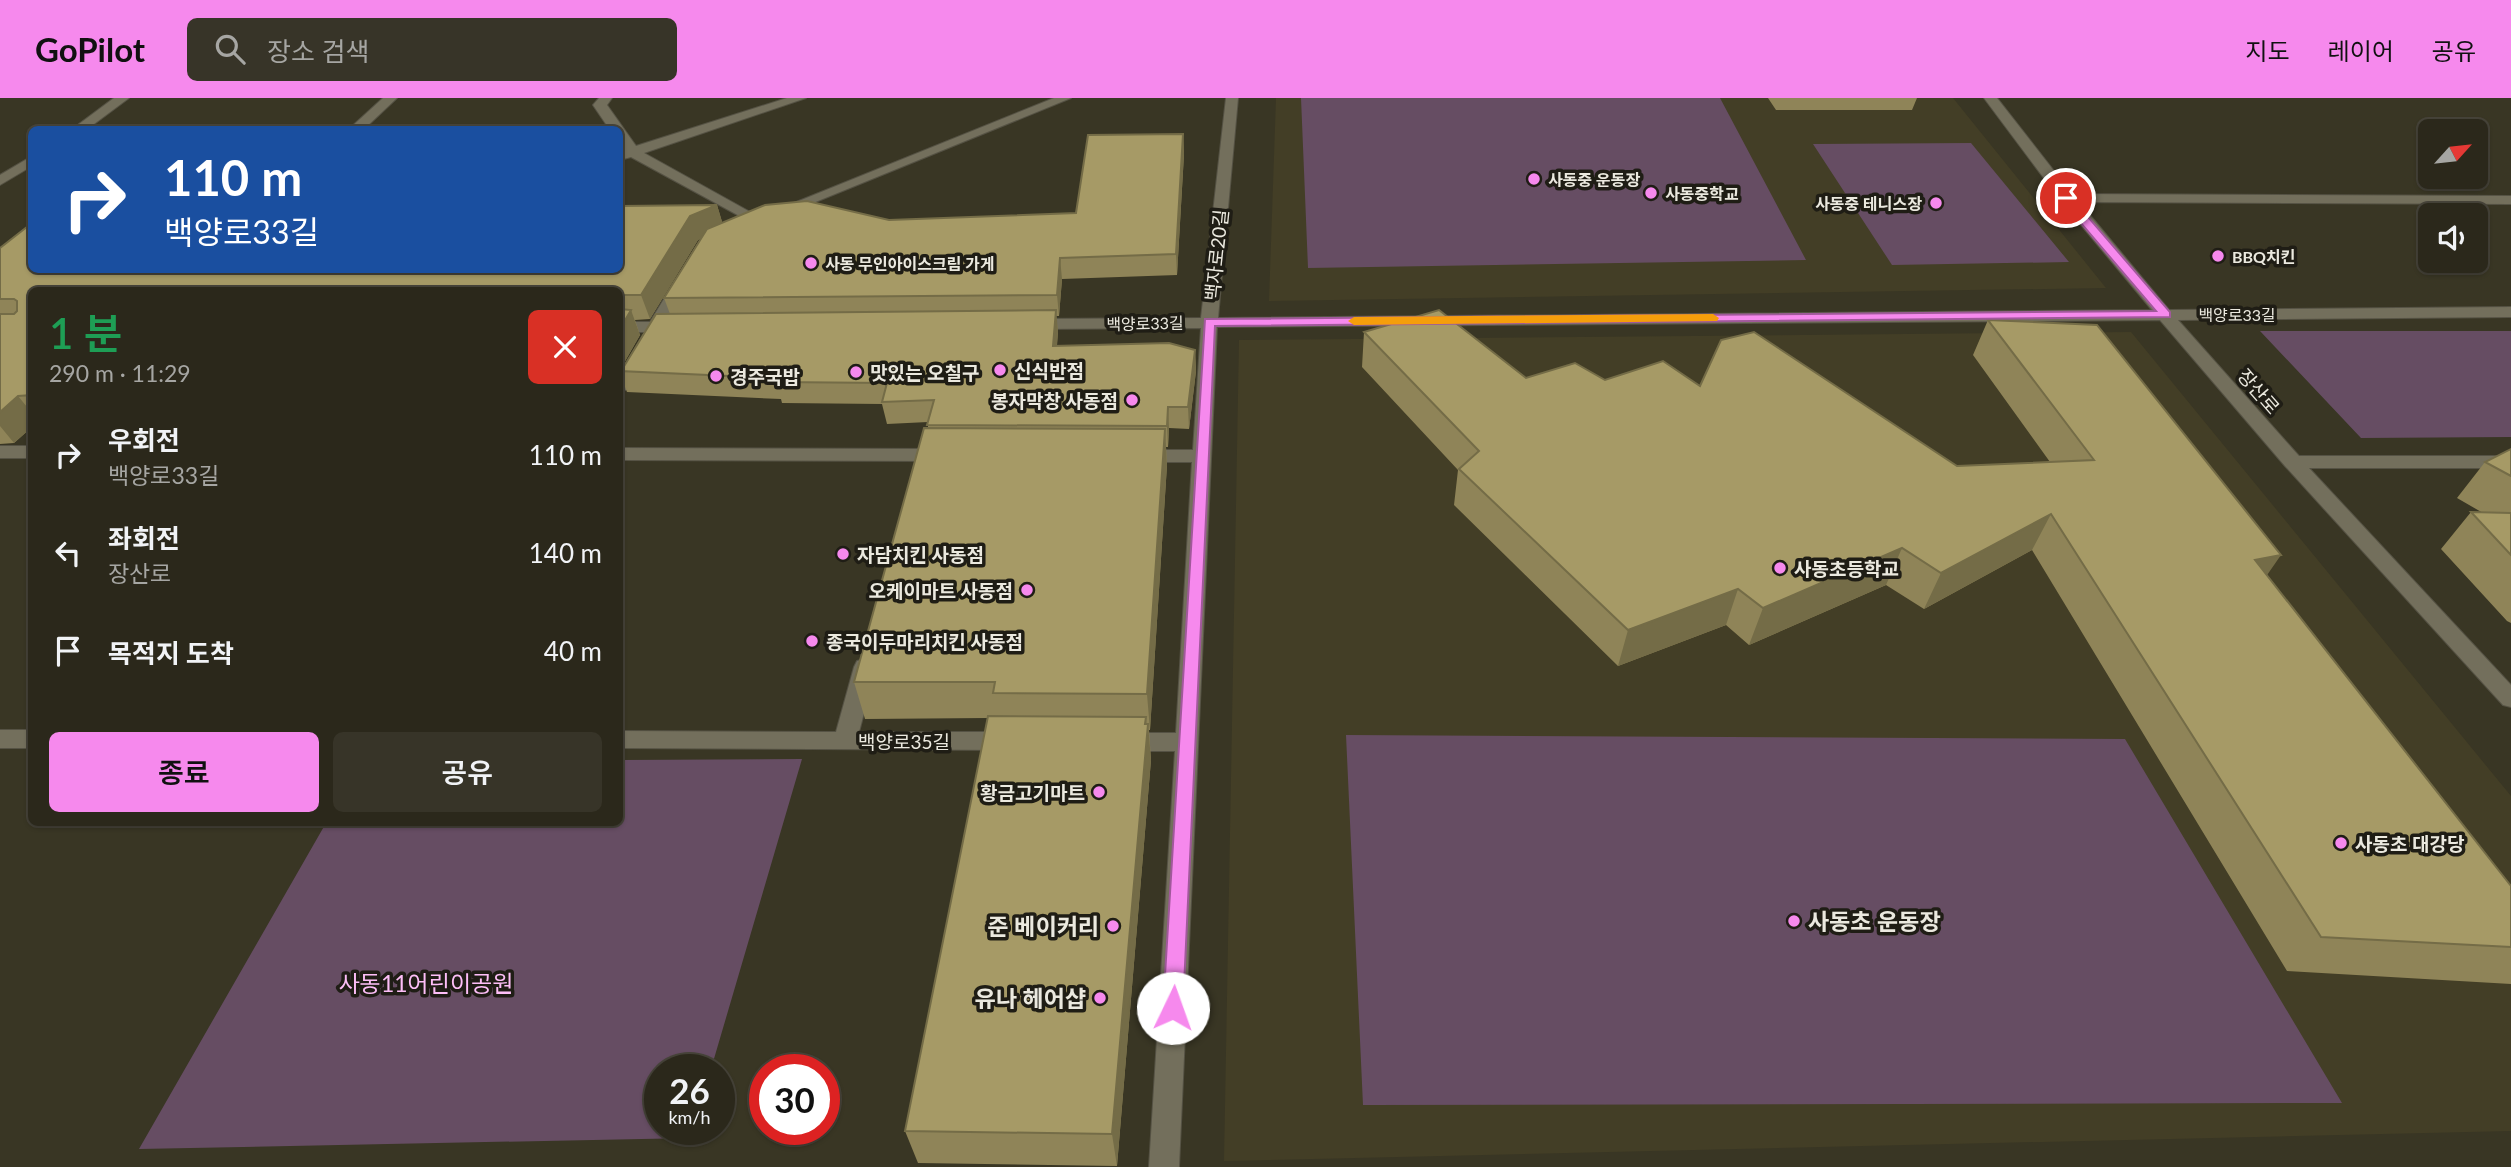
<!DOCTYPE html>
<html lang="ko">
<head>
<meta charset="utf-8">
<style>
  body { margin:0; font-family:Lato,"Noto Sans KR",sans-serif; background:#373428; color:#f1f3f6; height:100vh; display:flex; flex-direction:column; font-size:26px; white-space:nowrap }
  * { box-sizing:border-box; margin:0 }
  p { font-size:23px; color:#a6a6a3 }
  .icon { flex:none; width:38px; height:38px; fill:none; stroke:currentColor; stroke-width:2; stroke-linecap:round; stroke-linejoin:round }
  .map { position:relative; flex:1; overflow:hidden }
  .drawer { position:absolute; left:28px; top:189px; width:595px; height:539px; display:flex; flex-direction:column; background:#2b281b; border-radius:10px; box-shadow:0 2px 5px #0004,0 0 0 2px #47443a }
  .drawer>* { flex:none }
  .hud { position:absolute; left:28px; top:28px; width:595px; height:147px; border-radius:10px; box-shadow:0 2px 5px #0004,0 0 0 2px #47443a; background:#1a4fa0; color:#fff; overflow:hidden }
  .needle { width:46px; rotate:63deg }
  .controls { position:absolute; left:2418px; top:21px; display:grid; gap:14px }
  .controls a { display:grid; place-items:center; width:70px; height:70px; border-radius:10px; background:#2b281b; box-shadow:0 2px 5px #0004,0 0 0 2px #47443a; font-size:35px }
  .speed { position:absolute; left:644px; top:956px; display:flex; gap:14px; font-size:35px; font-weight:700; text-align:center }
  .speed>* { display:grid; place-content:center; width:91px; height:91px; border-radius:50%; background:#2b281b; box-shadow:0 2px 5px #0004,0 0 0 2px #47443a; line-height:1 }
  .speed small { font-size:18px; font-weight:400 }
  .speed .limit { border:10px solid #d22; background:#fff; color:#111 }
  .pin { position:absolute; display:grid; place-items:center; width:60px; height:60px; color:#fff; margin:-30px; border:4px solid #fff; border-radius:50%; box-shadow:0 2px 7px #0007 }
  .me { position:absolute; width:77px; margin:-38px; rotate:3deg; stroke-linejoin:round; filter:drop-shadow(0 0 5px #0008) }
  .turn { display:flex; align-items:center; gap:24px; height:147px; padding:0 21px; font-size:32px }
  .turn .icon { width:91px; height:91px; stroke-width:2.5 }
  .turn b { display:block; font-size:49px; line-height:60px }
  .round { display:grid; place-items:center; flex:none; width:74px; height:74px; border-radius:10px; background:#373428 }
  .headline { display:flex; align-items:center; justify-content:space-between; height:119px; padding:0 21px }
  h1 { font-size:42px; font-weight:600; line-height:52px; color:#1e9e55 }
  .primary-button { display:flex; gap:14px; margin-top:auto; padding:14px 21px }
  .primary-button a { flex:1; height:80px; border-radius:10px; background:#f689ed; color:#111; font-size:28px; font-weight:600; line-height:80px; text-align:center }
  .primary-button a+a { background:#373428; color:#f1f3f6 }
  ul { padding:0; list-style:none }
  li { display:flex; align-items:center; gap:21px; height:98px; padding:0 21px }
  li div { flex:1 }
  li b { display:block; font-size:26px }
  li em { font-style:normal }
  header { display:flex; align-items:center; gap:42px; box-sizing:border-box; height:98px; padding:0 35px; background:#f689ed; color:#111 }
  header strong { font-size:33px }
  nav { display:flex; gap:38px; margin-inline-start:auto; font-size:24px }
  .search { width:490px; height:63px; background:#373428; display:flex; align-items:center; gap:18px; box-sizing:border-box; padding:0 24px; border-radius:10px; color:#a6a6a3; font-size:26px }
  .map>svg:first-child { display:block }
  .built { fill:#433e26 }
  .green { fill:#664d63 }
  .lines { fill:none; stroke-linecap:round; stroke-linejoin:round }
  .minor-casing { stroke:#555244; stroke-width:2 }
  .minor { fill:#736f5c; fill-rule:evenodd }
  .wall { fill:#8f8458 }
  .shaded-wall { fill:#746c47 }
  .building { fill:#a69a66; stroke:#746c47; stroke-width:2 }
  .route { fill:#f689ed; stroke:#a0599a; stroke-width:2 }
  .slow { fill:#f59e0b }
  .poi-dot { fill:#f689ed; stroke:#1f1d15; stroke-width:2.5 }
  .labels { text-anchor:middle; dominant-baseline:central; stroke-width:7; stroke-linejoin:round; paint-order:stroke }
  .far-poi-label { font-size:16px; font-weight:bold; fill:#ebe9df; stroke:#1f1d15; text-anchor:start }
  .far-street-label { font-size:16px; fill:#ebe9df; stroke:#1f1d15 }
  .street-label { font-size:19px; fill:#ebe9df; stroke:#1f1d15 }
  .poi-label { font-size:19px; font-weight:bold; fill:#ebe9df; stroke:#1f1d15; text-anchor:start }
  .near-poi-label { font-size:23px; font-weight:bold; fill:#ebe9df; stroke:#1f1d15; text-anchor:end }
  .near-park-label { font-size:23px; fill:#fdbef7; stroke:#1f1d15 }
</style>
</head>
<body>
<header>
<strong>GoPilot</strong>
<div class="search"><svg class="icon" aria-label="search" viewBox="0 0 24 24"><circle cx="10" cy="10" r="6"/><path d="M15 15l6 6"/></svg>장소 검색</div>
<nav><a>지도</a><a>레이어</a><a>공유</a></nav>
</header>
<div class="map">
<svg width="2511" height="1069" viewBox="0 0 2511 1069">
  <rect width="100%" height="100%" fill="#393624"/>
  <path class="built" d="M 1276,0 L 1953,0 L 2106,190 L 1269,203 Z
    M 2131,234 L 2511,698 L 2511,1033 L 1224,1063 L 1239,242 Z"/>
  <path class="green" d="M 1301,0 L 1720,0 L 1806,162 L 1308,170 Z
    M 1971,45 L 2069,164 L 1892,167 L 1813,46 Z
    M 2260,233 L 2511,233 L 2511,339 L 2361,340 Z
    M 1346,637 L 2125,641 L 2342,1005 L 1363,1007 Z
    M 802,661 L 711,971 L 660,971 L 660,1031 L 693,1031 L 691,1040 L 139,1051 L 326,725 L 620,724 L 620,662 Z"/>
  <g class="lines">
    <defs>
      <path id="minor" d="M 114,0 L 129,0 L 86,32 L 71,32 Z
        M 383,0 L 397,0 L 363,32 L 348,32 Z
        M 599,0 L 612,0 L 607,7 L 636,48 L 787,0 L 806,0 L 644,55 L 761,120 L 763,123 L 756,127 L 631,59 L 620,62 L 620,54 L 625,52 L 620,44 L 620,32 L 610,32 L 593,7 Z
        M 1054,0 L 1071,0 L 786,116 L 781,117 L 774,113 Z
        M 1226,0 L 1238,0 L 1218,220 L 2152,212 L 2061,103 L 1984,0 L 1997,0 L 2072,96 L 2511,98 L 2511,106 L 2079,104 L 2169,212 L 2511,209 L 2511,219 L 2178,222 L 2299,358 L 2511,358 L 2511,370 L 2309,370 L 2511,587 L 2511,609 L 2503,607 L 2285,368 L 2160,222 L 1217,229 L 1179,1069 L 1149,1069 L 1175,653 L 1123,653 L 1115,650 L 1112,644 L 1115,638 L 1123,635 L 1176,635 L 1192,364 L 1138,364 L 1129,358 L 1138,352 L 1193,352 L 1201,230 L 1029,231 L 1021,226 L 1029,221 L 1201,220 Z
        M 32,58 L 32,68 L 0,87 L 0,77 Z
        M 682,179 L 690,184 L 667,224 L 681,226 L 683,229 L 675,234 L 661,234 L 629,290 L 620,295 L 620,276 L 645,234 L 620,234 L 620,224 L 650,224 L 676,181 Z
        M 0,348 L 32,348 L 32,360 L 0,360 Z
        M 620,350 L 945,351 L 954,357 L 945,363 L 620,362 Z
        M 865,561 L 873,563 L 876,569 L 859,634 L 1010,634 L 1018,637 L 1021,643 L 1018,649 L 1010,652 L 620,650 L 620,633 L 836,634 L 854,569 L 857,563 Z
        M 0,632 L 32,632 L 32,650 L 0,650 Z"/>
    </defs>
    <use href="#minor" class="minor-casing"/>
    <use href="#minor" class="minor"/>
  </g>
  <path class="wall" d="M 1768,0 L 1917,0 L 1912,12 L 1776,12 Z
    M 1183,36 L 1184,56 L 1177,177 L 1062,181 L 1059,218 L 1056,218 L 1058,233 L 1057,248 L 1195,252 L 1196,273 L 1189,331 L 1169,330 L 1168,349 L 1166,349 L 1167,367 L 1150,632 L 1149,632 L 1151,662 L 1117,1068 L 918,1065 L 905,1033 L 988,620 L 865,621 L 854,584 L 928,330 L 928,324 L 887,326 L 882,306 L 782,305 L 781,301 L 627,294 L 620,276 L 620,272 L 623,270 L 670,216 L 664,200 L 701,140 L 698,142 L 650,221 L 635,222 L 640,237 L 620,272 L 620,192 L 32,192 L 32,329 L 14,345 L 0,346 L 0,150 L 620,172 L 717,107 L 722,124 L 889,122 L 1076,115 Z
    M 1988,222 L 2267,477 L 2511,788 L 2511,886 L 2287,873 L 2032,452 L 1924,511 L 1886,487 L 1749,547 L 1726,527 L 1618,568 L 1454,407 L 1458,372 L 1362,269 L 1364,234 L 1526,280 L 1605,282 L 1700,288 L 1957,368 L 2050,364 L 1973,257 Z
    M 2511,351 L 2511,525 L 2507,523 L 2441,451 L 2471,414 L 2483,415 L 2457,400 L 2485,364 Z"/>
  <path class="shaded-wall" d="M 1183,36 L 1184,56 L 1177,177 L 1176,156 Z
    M 717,107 L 724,130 L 698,142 L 650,221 L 641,197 L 690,118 Z
    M 1060,160 L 1062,181 L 1059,218 L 1057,197 Z
    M 631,212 L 640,237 L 620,272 L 620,231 Z
    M 1056,212 L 1058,233 L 1055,269 L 1053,248 Z
    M 1195,252 L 1196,273 L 1189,331 L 1188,309 Z
    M 18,298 L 32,315 L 32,329 L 14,345 L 0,328 L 0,314 Z
    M 1168,309 L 1169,330 L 1168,349 L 1167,328 Z
    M 1165,331 L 1167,367 L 1150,632 L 1147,596 Z
    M 2051,416 L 2032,452 L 1924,511 L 1941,475 Z
    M 1902,450 L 1886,487 L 1749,547 L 1763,510 Z
    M 2281,457 L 2256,493 L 2255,462 Z
    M 1738,491 L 1726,527 L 1618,568 L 1628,532 Z
    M 1146,619 L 1147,636 L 1148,626 L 1151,662 L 1117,1068 L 1112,1036 Z"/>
  <path class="building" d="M 1183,36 L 1176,156 L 1060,160 L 1057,197 L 664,200 L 707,131 L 765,107 L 807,103 L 889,122 L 1076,115 L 1088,37 Z
    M 717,107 L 690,118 L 641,197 L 620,197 L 620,192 L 32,192 L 32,297 L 18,298 L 0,314 L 0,216 L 14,216 L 17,213 L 17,203 L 14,201 L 0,201 L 0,150 L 32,125 L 32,172 L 620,172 L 620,108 Z
    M 620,211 L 631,212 L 620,231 Z
    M 1056,212 L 1053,248 L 1169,245 L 1195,252 L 1188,309 L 1168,309 L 1167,328 L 927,327 L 934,302 L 882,304 L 887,285 L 776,284 L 777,280 L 620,273 L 623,270 L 656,216 Z
    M 1439,212 L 1526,280 L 1575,265 L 1605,282 L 1663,263 L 1700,288 L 1721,242 L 1754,234 L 1957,368 L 2094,362 L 1988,222 L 2097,227 L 2281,457 L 2255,462 L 2511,788 L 2511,849 L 2321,839 L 2051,416 L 1941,475 L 1902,450 L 1763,510 L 1738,491 L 1628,532 L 1459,371 L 1479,353 L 1364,234 Z
    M 924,330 L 1165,331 L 1147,596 L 993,595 L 995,584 L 854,584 Z
    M 2511,351 L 2511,378 L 2485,364 Z
    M 2471,414 L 2511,415 L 2511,457 Z
    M 988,618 L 1146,619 L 1145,626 L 1148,626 L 1112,1036 L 905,1033 Z"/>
  <path class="route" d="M 2062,98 L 2070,98 L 2170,214 L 2170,219 L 1215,228 L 1183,910 L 1180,916 L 1173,919 L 1166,916 L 1163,910 L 1205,221 L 2156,213 L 2062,103 Z"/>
  <path class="slow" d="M 1713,216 L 1719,220 L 1717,223 L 1354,227 L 1348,223 L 1354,219 Z"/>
  <g class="poi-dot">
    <circle cx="1534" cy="81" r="7"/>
    <circle cx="1651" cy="95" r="7"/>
    <circle cx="1936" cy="105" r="7"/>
    <circle cx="2218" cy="158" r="7"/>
    <circle cx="811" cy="165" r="7"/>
    <circle cx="1000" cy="272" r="7"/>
    <circle cx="856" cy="274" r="7"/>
    <circle cx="716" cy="278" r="7"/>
    <circle cx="1132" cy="302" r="7"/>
    <circle cx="843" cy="456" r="7"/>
    <circle cx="1780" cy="470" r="7"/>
    <circle cx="1027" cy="492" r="7"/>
    <circle cx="812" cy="543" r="7"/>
    <circle cx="1099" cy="694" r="7"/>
    <circle cx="2341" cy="745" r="7"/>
    <circle cx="1794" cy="823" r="7"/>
    <circle cx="1113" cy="828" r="7"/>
    <circle cx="1100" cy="900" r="7"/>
  </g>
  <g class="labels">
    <g class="far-poi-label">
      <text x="1548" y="81">사동중 운동장</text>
      <text x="1665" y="95">사동중학교</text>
      <text x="1922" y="105" text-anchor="end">사동중 테니스장</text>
      <text x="2232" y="158">BBQ치킨</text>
      <text x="825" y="165">사동 무인아이스크림 가게</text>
    </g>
    <g class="far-street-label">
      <text x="2237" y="216">백양로33길</text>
      <text transform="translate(1145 225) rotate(-1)">백양로33길</text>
    </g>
    <g class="street-label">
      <text transform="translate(1216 157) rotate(-84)">백자로20길</text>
      <text transform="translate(2259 293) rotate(49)">장산로</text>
      <text x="904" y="643">백양로35길</text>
    </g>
    <g class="poi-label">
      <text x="1014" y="272">신식반점</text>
      <text x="870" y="274">맛있는 오칠구</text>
      <text x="730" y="278">경주국밥</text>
      <text x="1118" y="302" text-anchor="end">봉자막창 사동점</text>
      <text x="857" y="456">자담치킨 사동점</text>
      <text x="1794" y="470">사동초등학교</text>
      <text x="1013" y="492" text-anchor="end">오케이마트 사동점</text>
      <text x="826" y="543">종국이두마리치킨 사동점</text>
      <text x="1085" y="694" text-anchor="end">황금고기마트</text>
      <text x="2355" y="745">사동초 대강당</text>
    </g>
    <g class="near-poi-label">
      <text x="1808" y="823" text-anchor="start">사동초 운동장</text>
      <text x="1099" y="828">준 베이커리</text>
      <text x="1086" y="900">유나 헤어샵</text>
    </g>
    <g class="near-park-label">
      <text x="426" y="885">사동11어린이공원</text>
    </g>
  </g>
</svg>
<div class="controls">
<a><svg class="needle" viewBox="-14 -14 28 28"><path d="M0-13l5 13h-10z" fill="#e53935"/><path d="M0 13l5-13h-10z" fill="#a6a6a3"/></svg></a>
<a><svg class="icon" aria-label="sound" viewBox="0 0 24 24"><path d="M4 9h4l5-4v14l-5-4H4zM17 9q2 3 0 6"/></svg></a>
</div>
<div class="speed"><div>26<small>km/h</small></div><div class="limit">30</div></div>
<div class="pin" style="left:2066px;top:100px;background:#d93025"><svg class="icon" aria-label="arrive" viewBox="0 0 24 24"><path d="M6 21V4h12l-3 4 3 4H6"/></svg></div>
<svg class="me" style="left:1173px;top:910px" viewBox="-20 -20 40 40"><circle r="19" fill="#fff"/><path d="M0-13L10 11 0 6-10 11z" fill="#f689ed"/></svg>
<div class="hud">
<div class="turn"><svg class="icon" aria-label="right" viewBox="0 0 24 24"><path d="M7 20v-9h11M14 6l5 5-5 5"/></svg><div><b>110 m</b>백양로33길</div></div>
</div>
<section class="drawer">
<div class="headline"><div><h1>1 분</h1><p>290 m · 11:29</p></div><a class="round" style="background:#d93025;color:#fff"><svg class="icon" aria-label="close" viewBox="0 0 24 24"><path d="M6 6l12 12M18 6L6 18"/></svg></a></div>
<ul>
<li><svg class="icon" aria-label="right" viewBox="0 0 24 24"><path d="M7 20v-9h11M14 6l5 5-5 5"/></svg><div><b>우회전</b><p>백양로33길</p></div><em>110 m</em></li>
<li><svg class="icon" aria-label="left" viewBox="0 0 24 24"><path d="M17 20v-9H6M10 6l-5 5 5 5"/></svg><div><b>좌회전</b><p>장산로</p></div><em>140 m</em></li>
<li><svg class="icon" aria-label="arrive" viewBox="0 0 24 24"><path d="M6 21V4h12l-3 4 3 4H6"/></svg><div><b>목적지 도착</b></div><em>40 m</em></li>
</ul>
<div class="primary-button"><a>종료</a><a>공유</a></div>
</section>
</div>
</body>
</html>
